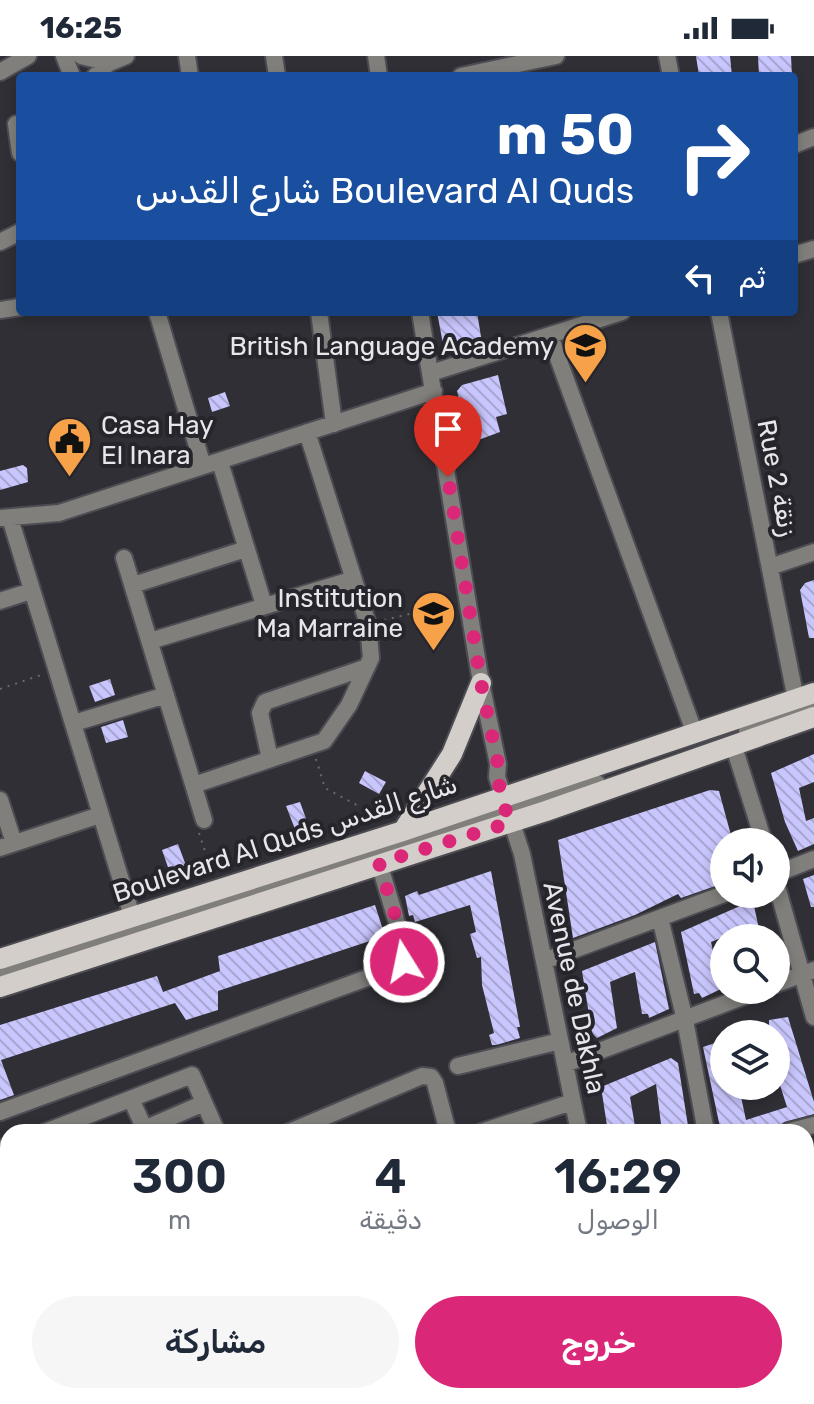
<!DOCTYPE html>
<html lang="ar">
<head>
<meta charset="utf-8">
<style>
  body { margin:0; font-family:Rubik,"Noto Naskh Arabic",sans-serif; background:#f6f6f7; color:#1f2937; direction:rtl; height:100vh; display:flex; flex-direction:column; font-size:30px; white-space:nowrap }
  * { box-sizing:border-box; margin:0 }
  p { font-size:26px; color:#747a83 }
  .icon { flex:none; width:44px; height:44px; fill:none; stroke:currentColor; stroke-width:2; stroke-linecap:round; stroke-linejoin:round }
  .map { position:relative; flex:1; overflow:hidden; direction:ltr }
  .side { position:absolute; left:0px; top:1068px; width:814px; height:280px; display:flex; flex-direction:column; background:#fff; border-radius:24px 24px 0 0; box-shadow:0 4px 12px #0003; direction:rtl }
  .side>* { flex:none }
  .top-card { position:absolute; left:16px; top:16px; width:782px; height:244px; border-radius:8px; box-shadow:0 4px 12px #0003; direction:rtl; background:#1a4fa0; color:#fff; overflow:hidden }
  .controls { position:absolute; left:710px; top:772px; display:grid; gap:16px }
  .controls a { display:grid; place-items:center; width:80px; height:80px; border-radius:50%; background:#fff; box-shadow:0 4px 12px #0003; font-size:40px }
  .pin { position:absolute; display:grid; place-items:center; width:68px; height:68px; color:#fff; margin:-82px -34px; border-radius:50% 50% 50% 0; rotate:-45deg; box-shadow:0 0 8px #0007 }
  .pin .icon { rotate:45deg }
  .me { position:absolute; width:88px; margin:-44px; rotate:350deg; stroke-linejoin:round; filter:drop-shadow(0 0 6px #0008) }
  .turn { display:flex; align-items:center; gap:28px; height:168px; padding:0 32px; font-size:36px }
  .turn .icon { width:104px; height:104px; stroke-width:2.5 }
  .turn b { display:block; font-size:56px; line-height:68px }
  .then { display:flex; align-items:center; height:76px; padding:0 32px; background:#0003; gap:16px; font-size:30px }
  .eta { display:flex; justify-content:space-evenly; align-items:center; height:136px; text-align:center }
  .eta b { font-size:48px; font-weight:600; line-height:56px }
  .primary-button { display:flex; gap:16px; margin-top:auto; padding:16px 32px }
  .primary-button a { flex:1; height:92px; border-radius:48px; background:#db2777; color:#fff; font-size:32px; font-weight:600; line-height:92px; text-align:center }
  .primary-button a+a { background:#f6f6f7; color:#1f2937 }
  .status { display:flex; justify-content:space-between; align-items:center; height:56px; padding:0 40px; background:#fff; direction:ltr }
  .status svg { height:22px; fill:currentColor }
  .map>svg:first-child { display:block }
  .building { fill:url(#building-back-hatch) }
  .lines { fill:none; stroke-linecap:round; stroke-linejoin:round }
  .minor-casing { stroke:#4c4c52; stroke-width:20 }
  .major-casing { stroke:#4c4c52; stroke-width:24 }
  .path { stroke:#69696e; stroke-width:2; stroke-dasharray:2 6; stroke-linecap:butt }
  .minor { stroke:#817f7c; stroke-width:16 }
  .major { stroke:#d3cec9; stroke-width:20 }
  .route { stroke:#db2777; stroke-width:14; stroke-dasharray:0 25.2 }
  .labels { text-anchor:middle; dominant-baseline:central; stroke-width:8; stroke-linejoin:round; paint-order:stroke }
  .poi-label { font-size:26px; fill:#e7e7eb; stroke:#25252b; text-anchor:end }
  .street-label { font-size:26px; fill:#e7e7eb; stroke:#25252b }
</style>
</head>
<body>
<div class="status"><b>16:25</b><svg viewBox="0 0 49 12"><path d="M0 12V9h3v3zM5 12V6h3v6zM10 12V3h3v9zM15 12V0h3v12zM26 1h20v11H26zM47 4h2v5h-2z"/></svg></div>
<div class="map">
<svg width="814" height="1348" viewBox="0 0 814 1348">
  <defs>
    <pattern id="building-back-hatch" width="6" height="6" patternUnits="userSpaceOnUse" patternTransform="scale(2)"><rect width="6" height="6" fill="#c9c6fe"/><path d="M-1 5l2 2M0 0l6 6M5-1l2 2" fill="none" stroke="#a8a6d0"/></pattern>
  </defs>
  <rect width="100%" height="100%" fill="#2f2f35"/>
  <path class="building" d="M 696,0 L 730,0 L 732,20 L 699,20 Z
    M 758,0 L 791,0 L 792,20 L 759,20 Z
    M 437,256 L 477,256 L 482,287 L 451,298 L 449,287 L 443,288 Z
    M 498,319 L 507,358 L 496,361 L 500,376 L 470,387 L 457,335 L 462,329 Z
    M 225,336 L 230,350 L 212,356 L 208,342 Z
    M 23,409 L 27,412 L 28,426 L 0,434 L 0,415 Z
    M 814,524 L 814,582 L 809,582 L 800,534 L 805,527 Z
    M 110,623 L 115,639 L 95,646 L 89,630 Z
    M 123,664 L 128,681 L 106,687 L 101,671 Z
    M 814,698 L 814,726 L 799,732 L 806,765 L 814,762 L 814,788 L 798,795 L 785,766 L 771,717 Z
    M 365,715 L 386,726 L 379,738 L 359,727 Z
    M 710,734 L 719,735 L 732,783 L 724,786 L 724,827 L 681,842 L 678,838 L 635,859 L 573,882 L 558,784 Z
    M 300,746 L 308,768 L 295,773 L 286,750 Z
    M 178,788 L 188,815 L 171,820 L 162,794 Z
    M 491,815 L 520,971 L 517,971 L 520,982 L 496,989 L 492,989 L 489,979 L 494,977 L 482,929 L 481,901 L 477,902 L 470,878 L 476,876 L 470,849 L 415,866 L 413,859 L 409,860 L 405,840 L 417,835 L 419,839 Z
    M 814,819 L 814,851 L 811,851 L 803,823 Z
    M 749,846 L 754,850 L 761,882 L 721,882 L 711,886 L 721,933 L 702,942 L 699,937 L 694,938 L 681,876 Z
    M 375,849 L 385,880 L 218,935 L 218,954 L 186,964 L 175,947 L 1,1004 L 14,1039 L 0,1044 L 0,969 L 157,920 L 163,936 L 220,915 L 218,900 Z
    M 655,886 L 669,953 L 649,962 L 648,958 L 642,958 L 635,916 L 622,921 L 610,926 L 617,972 L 597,982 L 592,977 L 582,915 Z
    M 788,961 L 814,1046 L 814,1058 L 784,1066 L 776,1076 L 721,1076 L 703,991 L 724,984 L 724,1030 L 736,1030 L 740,1036 L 746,1064 L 787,1051 L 776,1017 L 776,978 L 747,976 L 769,969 L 769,964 Z
    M 671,1002 L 678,1007 L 689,1076 L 662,1076 L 656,1028 L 630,1041 L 636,1076 L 608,1076 L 601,1031 Z"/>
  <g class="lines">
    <defs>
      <path id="minor" d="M 64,0 L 72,20
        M 81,0 L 109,7
        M 187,0 L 190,20
        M 274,0 L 277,20
        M 376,0 L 379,20
        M 667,0 L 671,20
        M 0,16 L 28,0
        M 95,20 L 109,7 L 126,0
        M 461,20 L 556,0
        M 16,68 L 20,97
        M 794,89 L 814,81
        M 0,186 L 20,176
        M 794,199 L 814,193
        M 0,254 L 20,251
        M 157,256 L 203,410
        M 319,256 L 334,368
        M 420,256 L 481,627 L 498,708 L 497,721 L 522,798 L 579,1076
        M 719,256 L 796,644
        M 550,280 L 695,678
        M 431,317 L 622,256
        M 220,406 L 264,549
        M 0,462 L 59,457 L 434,335
        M 10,462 L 132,860
        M 124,502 L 204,764
        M 770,511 L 814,496
        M 133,529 L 246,493
        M 0,545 L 31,535
        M 150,585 L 351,524
        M 74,667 L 166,639
        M 747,674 L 814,649
        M 734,691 L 764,786
        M 270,703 L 260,657 L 265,646 L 367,611
        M 194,729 L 324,685 L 349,649 L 371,602 L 368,568 L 307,376
        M 0,744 L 14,787
        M 0,792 L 100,759
        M 776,818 L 814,803
        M 776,827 L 814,961
        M 660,862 L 685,964 L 706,1076
        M 544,905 L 724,838
        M 0,917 L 597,727
        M 776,928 L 814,914
        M 565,1008 L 761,934
        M 458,1010 L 560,985
        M 131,1043 L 146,1076
        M 0,1056 L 397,911 L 406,902 L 406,897 L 379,807
        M 45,1076 L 192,1019 L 217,1076
        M 137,1076 L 204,1047
        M 289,1076 L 422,1020 L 431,1021 L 435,1027 L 448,1076
        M 481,1076 L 572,1046
        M 787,1076 L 814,1069
        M 0,1093 L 8,1090
        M 809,1205 L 814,1221
        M 626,1340 L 628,1348
        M 698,1340 L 701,1348
        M 773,1340 L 775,1348
        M 98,1348 L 118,1340
        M 444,1348 L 465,1340"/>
      <path id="major" d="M 403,775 L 452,698 L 481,627
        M 0,903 L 403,775 L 814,637
        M 0,931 L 546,755 L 814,661
        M 0,1150 L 8,1166
        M 75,1340 L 77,1348"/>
    </defs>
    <use href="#minor" class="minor-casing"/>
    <use href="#major" class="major-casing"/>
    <path class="path" d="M 384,564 L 452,548
      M 0,633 L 41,619
      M 316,703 L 325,732 L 381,762
      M 199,777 L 212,816"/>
    <use href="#minor" class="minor"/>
    <use href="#major" class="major"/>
  </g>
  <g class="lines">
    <path class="route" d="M 404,906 L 404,889 L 379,807 L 509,767 L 497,721 L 498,708 L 481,627 L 448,421"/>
  </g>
  <defs>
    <symbol id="school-pin" viewBox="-11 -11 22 30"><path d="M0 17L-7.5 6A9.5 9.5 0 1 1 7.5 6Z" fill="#f7a248" stroke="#25252b"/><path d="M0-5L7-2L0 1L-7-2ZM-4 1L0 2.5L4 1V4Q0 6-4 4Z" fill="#111"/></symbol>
    <symbol id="civic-pin" viewBox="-11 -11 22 30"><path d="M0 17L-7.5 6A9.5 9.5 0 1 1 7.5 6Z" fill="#f7a248" stroke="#25252b"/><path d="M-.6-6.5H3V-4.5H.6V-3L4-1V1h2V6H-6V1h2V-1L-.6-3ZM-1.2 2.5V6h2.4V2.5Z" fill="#111"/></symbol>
  </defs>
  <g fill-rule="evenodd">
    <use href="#school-pin" x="560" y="264" width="51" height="69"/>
    <use href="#civic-pin" x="44" y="358" width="51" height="69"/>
    <use href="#school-pin" x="408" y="532" width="51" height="69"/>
  </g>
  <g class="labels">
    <g class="poi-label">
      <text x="554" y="290">British Language Academy</text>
      <text x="101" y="369" text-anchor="start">Casa Hay<tspan x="101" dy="30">El Inara</tspan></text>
      <text x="403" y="542">Institution<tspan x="403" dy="30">Ma Marraine</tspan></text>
    </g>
    <g class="street-label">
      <text transform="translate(777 422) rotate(79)">Rue 2 زنقة</text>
      <text transform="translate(285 783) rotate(-18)">Boulevard Al Quds شارع القدس</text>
      <text transform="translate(574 932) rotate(78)">Avenue de Dakhla</text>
    </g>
  </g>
</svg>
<div class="controls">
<a><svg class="icon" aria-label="sound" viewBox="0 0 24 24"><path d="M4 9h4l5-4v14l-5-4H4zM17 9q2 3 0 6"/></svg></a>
<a><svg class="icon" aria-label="search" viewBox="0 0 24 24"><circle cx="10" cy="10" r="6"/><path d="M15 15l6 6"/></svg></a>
<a><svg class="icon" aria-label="layers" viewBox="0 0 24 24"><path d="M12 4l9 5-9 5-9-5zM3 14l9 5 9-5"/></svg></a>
</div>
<div class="pin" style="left:448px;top:421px;background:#d93025"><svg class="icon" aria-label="arrive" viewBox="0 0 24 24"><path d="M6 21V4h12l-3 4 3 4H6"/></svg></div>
<svg class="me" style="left:404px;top:906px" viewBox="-20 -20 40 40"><circle r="17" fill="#db2777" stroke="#fff" stroke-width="3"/><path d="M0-11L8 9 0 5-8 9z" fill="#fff"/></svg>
<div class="top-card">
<div class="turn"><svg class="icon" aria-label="right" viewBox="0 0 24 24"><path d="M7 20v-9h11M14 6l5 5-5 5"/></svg><div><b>50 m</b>Boulevard Al Quds شارع القدس</div></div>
<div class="then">ثم<svg class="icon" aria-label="left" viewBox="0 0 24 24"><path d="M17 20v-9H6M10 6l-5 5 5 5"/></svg></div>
</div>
<section class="side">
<div class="eta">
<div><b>16:29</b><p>الوصول</p></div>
<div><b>4</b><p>دقيقة</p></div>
<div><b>300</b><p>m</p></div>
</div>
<div class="primary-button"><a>خروج</a><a>مشاركة</a></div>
</section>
</div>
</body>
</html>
